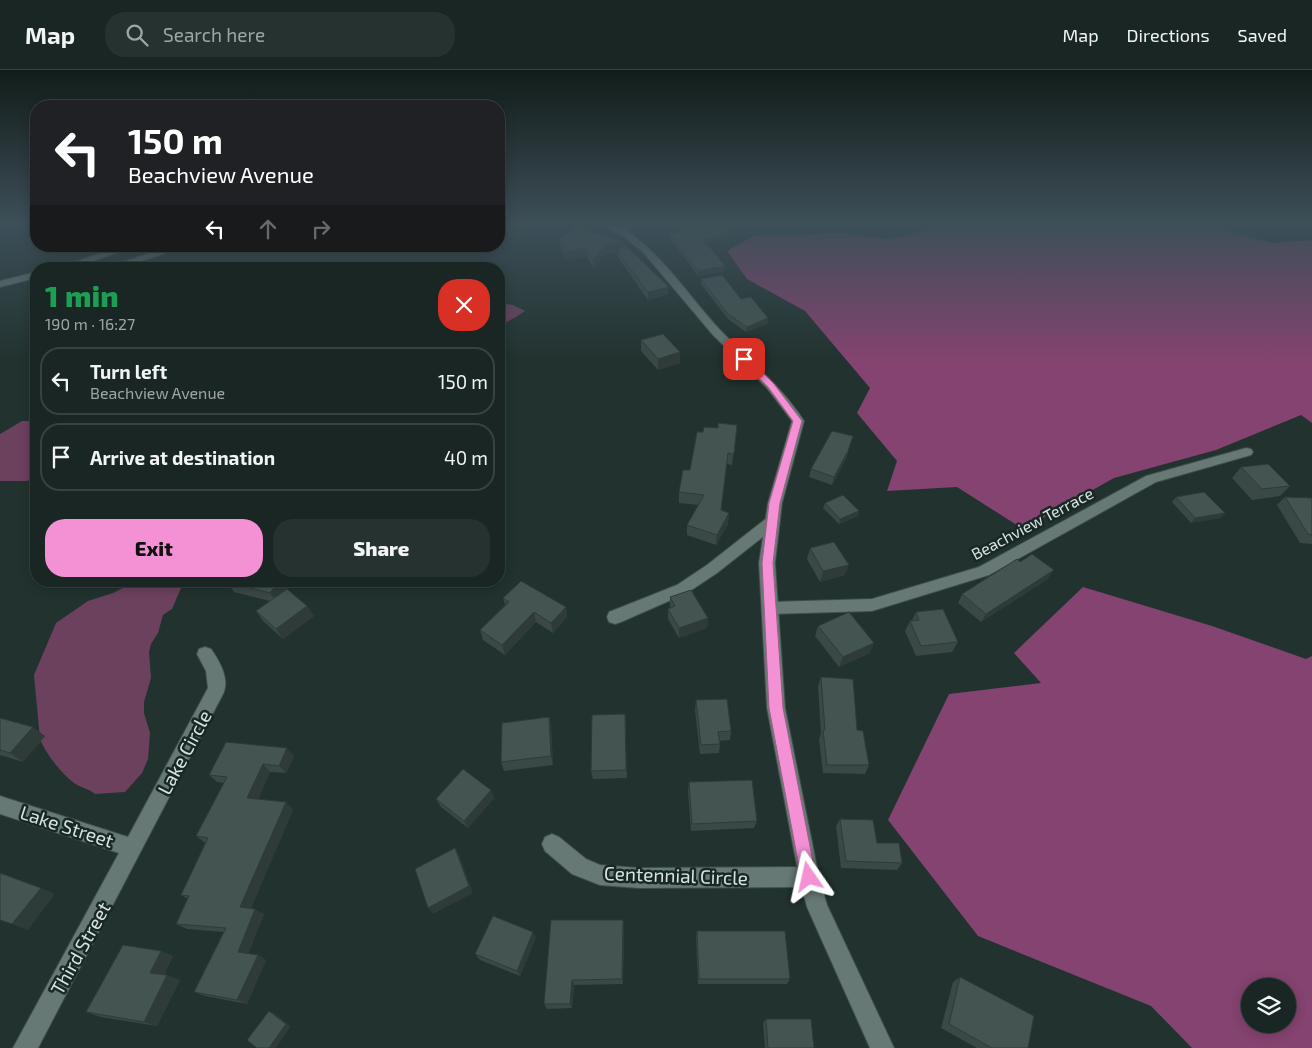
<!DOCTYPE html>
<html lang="en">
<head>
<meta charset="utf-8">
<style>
  body { margin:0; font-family:"Exo 2",sans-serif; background:#263230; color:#f1f3f6; height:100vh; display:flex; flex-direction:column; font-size:19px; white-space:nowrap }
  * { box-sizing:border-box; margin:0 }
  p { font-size:16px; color:#9fa5a6 }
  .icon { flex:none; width:28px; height:28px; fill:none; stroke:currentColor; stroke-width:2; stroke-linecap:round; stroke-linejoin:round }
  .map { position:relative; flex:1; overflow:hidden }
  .sheet { position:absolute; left:30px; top:192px; width:475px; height:325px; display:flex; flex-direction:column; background:#192623; border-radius:20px; box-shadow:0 2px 12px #0003,0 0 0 1px #374341 }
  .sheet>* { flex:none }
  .banner { position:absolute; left:30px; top:30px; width:475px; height:152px; border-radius:20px; box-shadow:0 2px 12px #0003,0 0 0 1px #374341; background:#202124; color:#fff; overflow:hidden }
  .controls { position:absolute; left:1241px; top:908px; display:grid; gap:10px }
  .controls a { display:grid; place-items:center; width:55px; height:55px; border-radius:50%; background:#192623; box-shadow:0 2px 12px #0003,0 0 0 1px #374341; font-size:25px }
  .pin { position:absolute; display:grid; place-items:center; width:42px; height:42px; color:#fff; margin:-21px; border-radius:10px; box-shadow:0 2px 8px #0006 }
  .me { position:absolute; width:55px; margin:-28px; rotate:349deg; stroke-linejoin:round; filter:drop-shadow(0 0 4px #0008) }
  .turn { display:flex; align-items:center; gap:18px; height:105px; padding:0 15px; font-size:22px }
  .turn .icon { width:65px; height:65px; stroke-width:2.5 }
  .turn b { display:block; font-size:35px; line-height:42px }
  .lanes { display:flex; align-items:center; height:48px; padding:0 15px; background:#0003; justify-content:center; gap:25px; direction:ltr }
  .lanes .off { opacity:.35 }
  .round { display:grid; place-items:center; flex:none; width:52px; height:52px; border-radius:20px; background:#263230 }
  .summary { display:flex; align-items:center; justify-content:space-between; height:85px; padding:0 15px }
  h1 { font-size:30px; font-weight:800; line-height:38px; color:#1e9e55 }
  .action { display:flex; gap:10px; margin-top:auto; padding:10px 15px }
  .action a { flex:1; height:58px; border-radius:20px; background:#f491d4; color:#111; font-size:20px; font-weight:800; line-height:58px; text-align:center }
  .action a+a { background:#263230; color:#f1f3f6 }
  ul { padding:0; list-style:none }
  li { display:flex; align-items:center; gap:15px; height:68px; margin:0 10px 8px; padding:0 5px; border:2px solid #374341; border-radius:20px }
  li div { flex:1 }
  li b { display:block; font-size:19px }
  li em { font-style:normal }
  header { display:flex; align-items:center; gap:30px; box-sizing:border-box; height:70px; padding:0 25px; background:#192623; border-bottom:1px solid #374341 }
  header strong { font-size:24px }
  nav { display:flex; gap:28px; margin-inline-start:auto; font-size:18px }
  .search { width:350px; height:45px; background:#263230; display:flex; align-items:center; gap:12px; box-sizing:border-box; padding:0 18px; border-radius:20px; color:#9fa5a6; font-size:19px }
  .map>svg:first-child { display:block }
  .green { fill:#6c415e }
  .forest { fill:#844370; fill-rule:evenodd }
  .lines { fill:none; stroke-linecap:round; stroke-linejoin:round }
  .street-casing { stroke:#404e4b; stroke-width:2 }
  .secondary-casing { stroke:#404e4b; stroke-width:2 }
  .street { fill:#677975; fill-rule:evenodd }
  .secondary { fill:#677975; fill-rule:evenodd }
  .wall { fill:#3a4846 }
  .shaded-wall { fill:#2f3b39 }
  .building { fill:#435451; stroke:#2f3b39 }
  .route { fill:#f491d4; stroke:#9f5e8a }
  .labels { text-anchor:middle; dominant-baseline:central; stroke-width:5; stroke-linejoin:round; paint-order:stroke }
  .street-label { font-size:16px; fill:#d8e3e0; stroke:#182825 }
  .near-street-label { font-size:19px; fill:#d8e3e0; stroke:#182825 }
</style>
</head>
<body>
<header>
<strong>Map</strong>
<div class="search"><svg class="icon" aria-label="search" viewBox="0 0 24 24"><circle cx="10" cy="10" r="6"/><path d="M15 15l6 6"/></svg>Search here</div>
<nav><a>Map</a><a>Directions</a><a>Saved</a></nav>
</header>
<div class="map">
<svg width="1312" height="978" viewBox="0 0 1312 978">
  <rect width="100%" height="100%" fill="#21322f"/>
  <path class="green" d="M 499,233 L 513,235 L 525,241 L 516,247 L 499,256 Z
    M 22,351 L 30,351 L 36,355 L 36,408 L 27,411 L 0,411 L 0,364 Z
    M 137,511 L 184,511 L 172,539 L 163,545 L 158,563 L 151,574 L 149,582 L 151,608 L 144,632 L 144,643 L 150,663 L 148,689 L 142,703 L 125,722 L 95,724 C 88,718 81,718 74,713 C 62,704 45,683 40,669 L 34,605 L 56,553 L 88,531 L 113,523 Z"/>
  <path class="forest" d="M 934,154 L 1049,154 L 1054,158 L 1082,154 L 1199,154 L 1272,173 L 1312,170 L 1312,353 L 1301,345 L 1216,380 L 1114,408 L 1023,459 L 957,417 L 887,421 L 897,391 L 857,343 L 870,318 L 805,241 L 747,209 L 727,181 L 753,166 L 842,163 L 888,169 L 936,158 Z
    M 1083,517 L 1212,556 L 1306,589 L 1312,586 L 1312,978 L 1192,978 L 1151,936 L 978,866 L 888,750 L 949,624 L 1041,613 L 1014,583 ZM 1250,916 L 1288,916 L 1288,954 L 1250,954 Z"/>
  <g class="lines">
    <defs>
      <path id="street" d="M 629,154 L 641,154 L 620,163 L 615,160 Z
        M 121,176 L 136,176 L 71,199 L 55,199 Z
        M 171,176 L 187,176 L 118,199 L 102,199 Z
        M 36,202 L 36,208 L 0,217 L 0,211 Z
        M 1246,378 L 1251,379 L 1253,382 L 1251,385 L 1156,412 L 989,505 L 872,541 L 770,544 L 764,543 L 762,538 L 764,533 L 770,532 L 872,529 L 979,497 L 1146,406 Z
        M 773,446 L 778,447 L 780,451 L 778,455 L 717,503 L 687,523 L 621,552 L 615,554 L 609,552 L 607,547 L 609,542 L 677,515 L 707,495 L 768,447 Z
        M 205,577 L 211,579 C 220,592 230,609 223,624 L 38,978 L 13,978 L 119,783 L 0,744 L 0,726 L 128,767 L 208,618 L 206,601 L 197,584 L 199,579 Z
        M 552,764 L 559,767 L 586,789 L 600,795 L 639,798 L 809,797 L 816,800 L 819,807 L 816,814 L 809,817 L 639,818 L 600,815 L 572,804 L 545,781 L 542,774 L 545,767 Z"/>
      <path id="secondary" d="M 598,154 C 608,153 619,155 627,161 C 665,187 690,228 721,261 C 750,291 781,316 804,351 L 782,433 L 775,493 L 785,638 L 819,807 L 827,835 L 894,978 L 870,978 L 807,837 L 799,807 L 767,638 L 759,493 L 768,433 L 792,351 L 767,318 L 713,265 L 643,182 L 619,163 Z"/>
    </defs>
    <use href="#street" class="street-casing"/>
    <use href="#secondary" class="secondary-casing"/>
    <use href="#street" class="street"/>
    <use href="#secondary" class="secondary"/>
  </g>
  <path class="wall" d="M 543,154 L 557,154 L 551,157 Z
    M 572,156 L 624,172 L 624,176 L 668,224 L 648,230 L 618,188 L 618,182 L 604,184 L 594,198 L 587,187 L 566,190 L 560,177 L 559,169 L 572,161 Z
    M 730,163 L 729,168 L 707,173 L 725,201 L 698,206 L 670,169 L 670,164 Z
    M 701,209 L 741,229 L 768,248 L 768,253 L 746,262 L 728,249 L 701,214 Z
    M 641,270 L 680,293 L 658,300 L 641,281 Z
    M 737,355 L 732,395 L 727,394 L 721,441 L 729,443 L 728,454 L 716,475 L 687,465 L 687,455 L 699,435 L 679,433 L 679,422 L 690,400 L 703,362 L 718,358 Z
    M 853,366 L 846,389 L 832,415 L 809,407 L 811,399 Z
    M 1241,397 L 1290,416 L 1280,426 L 1252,430 L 1232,408 Z
    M 1176,427 L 1225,443 L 1220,448 L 1191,453 L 1172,432 Z
    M 1285,427 L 1312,428 L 1312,474 L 1300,473 L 1277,435 Z
    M 825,433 L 858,446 L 839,454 L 823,438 Z
    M 810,478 L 845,505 L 820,512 L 807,489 Z
    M 1020,492 L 1048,509 L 981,552 L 958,533 L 962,524 Z
    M 227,512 L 287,519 L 307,536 L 314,546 L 283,569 L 263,551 L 256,541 L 270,531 L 234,522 Z
    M 670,527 L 708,548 L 707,558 L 679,568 L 668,549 L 668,539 L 670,538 Z
    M 503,528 L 566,537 L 567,547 L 553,563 L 536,552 L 505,585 L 483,570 L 480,560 L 505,535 Z
    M 916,542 L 958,572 L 952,582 L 916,586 L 905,561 L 910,551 L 912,550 Z
    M 818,556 L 870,583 L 839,597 L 815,566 Z
    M 821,607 L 857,660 L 869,695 L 865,704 L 823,703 L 819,669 L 821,664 L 818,616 Z
    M 696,630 L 731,661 L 730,670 L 719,671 L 720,674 L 719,683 L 700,684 L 695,640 Z
    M 625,644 L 627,708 L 593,709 L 591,701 Z
    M 549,647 L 551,656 L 553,695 L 504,701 L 501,692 Z
    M 0,648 L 45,666 L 23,692 L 0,685 Z
    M 294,686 L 286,703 L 270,702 L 258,729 L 286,732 L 293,740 L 251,838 L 264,844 L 248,884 L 258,885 L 266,890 L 247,934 L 205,926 L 194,922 L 224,862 L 187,859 L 176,854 L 188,829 L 181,825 L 205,773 L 196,766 L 224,713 L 217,712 L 209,705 Z
    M 689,712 L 757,751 L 754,758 L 691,761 L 688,721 Z
    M 491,720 L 494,728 L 468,758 L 441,737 L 436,729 Z
    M 840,749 L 877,773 L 902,793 L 897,800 L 841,798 L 836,756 Z
    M 623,850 L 624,856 L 623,914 L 574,915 L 572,938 L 547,939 L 544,934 Z
    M 697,861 L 790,909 L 787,914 L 698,914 L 696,867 Z
    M 536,867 L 520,906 L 480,890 L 475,884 Z
    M 161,881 L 173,886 L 164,905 L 180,910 L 157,956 L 101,947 L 86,942 Z
    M 960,907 L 1028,978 L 977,978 L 941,958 L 953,912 Z
    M 766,949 L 814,978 L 765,978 L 763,953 Z"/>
  <path class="shaded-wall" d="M 550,154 L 557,154 L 551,157 Z
    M 730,163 L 729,168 L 703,174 L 703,169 Z
    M 624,172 L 624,181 L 604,184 L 594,198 L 593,189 L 604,176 Z
    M 586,178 L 587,187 L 566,190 L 565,182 Z
    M 725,196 L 725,201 L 698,206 L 698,201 Z
    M 669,217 L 668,224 L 648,230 L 648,222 Z
    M 768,248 L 768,253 L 746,262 L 747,257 Z
    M 680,282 L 680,293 L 658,300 L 658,289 Z
    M 853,366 L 846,389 L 832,415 L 834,407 Z
    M 859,441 L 858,446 L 839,454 L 840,449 Z
    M 729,443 L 728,454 L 716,475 L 717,465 Z
    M 1225,443 L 1220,448 L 1191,453 L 1195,448 Z
    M 849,495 L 845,505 L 820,512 L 823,501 Z
    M 1054,500 L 1048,509 L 981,552 L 986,544 Z
    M 279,511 L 293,511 L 277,533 L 270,523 Z
    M 307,536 L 314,546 L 283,569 L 276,559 Z
    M 566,537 L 567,547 L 553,563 L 551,553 Z
    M 534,542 L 536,552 L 505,585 L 502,575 Z
    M 708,548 L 707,558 L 679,568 L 679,558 Z
    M 874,573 L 870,583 L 839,597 L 843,587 Z
    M 549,647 L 551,656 L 553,695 L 551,686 Z
    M 33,657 L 45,666 L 23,692 L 10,683 Z
    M 287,678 L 294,686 L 286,703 L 279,696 Z
    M 263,694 L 270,702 L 255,735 L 247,728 Z
    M 491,720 L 494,728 L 468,758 L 464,751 Z
    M 286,732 L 293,740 L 249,843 L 240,837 Z
    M 455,778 L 459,785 L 473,823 L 433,844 L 428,838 Z
    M 41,818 L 55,824 L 28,860 L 12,854 Z
    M 255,839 L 264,844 L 247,887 L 238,882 Z
    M 623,850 L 624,856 L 623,914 L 622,909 Z
    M 533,862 L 536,867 L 520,906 L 517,901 Z
    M 161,881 L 173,886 L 162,908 L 150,903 Z
    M 258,885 L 266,890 L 247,934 L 237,930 Z
    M 167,905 L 180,910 L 157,956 L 144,952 Z
    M 572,910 L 574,915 L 572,938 L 570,934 Z
    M 269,941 L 274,943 L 291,956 L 276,978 L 269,978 Z"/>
  <path class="building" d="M 679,154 L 719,154 L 730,163 L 703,169 L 725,196 L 698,201 L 670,164 L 678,163 Z
    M 572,156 L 624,172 L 604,176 L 593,189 L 586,178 L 565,182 L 559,169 L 574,160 Z
    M 625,175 L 669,217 L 648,222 L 618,181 Z
    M 722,205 L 741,229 L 751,227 L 768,248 L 747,257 L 728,244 L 701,209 Z
    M 663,264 L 680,282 L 658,289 L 641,270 Z
    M 718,353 L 737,355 L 734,384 L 728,383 L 721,440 L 729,443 L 717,465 L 687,455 L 704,425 L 679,422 L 683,400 L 690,400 L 697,362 L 703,362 L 704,357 L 718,358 Z
    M 832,361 L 853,366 L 848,381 L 834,407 L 811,399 Z
    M 1268,394 L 1290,416 L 1262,419 L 1241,397 Z
    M 1204,422 L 1225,443 L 1195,448 L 1176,427 Z
    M 843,425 L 859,441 L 840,449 L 825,433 Z
    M 1285,427 L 1312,428 L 1312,465 L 1308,464 Z
    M 834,472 L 849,495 L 823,501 L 810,478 Z
    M 1032,484 L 1054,500 L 986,544 L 962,524 L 1017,489 L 1020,492 Z
    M 228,511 L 279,511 L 270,523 L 227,512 Z
    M 521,511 L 566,537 L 551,553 L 534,542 L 502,575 L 480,560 L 509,532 L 503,528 Z
    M 287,519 L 307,536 L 276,559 L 256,541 Z
    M 691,520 L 708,548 L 679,558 L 668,539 L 675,536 L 670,527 Z
    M 943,539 L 958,572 L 921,576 L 910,551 L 919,550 L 916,542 Z
    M 849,542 L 874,573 L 843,587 L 818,556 Z
    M 821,607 L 853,609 L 857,660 L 863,661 L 869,695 L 827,695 L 823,660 L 825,660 Z
    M 727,629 L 731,661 L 718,662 L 720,674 L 701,675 L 696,630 Z
    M 625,644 L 626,700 L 591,701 L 592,645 Z
    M 549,647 L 551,686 L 501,692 L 502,653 Z
    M 0,648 L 33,657 L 10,683 L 0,680 Z
    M 226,672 L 287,678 L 279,696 L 263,694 L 247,728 L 286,732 L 240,837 L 255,839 L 238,882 L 258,885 L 237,930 L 194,922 L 226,858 L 176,854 L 189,826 L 181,825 L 208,768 L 196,766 L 227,707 L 209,705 Z
    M 463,699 L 491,720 L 464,751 L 436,729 Z
    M 752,710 L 757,751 L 692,754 L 689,712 Z
    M 840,749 L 873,750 L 877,773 L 899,773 L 902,793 L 846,791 Z
    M 455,778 L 469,816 L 428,838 L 415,799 Z
    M 0,803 L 41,818 L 12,854 L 0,850 Z
    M 493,846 L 533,862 L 517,901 L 475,884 Z
    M 551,850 L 623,850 L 622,909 L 572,910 L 570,934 L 544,934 Z
    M 697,861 L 785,861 L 790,909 L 699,909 Z
    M 123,875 L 161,881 L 150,903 L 167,905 L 144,952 L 86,942 Z
    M 960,907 L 1034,946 L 1028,978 L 992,978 L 949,954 Z
    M 269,941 L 286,954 L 269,978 L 257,978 L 247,970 Z
    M 766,949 L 811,949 L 814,978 L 768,978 Z"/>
  <linearGradient id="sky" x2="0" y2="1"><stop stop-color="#121c1a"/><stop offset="0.53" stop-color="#3d4f58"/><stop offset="1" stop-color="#3d4f58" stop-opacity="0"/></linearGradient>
  <rect width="1312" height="290" fill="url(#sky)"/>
  <path class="route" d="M 741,287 L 747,287 L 774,314 L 802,351 L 780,433 L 773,493 L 783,638 L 816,807 L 814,813 L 809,815 L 803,813 L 801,807 L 769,638 L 762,493 L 769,433 L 793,351 L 768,317 L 741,291 Z"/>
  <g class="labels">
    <g class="street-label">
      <text transform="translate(1032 453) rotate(-28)">Beachview Terrace</text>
    </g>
    <g class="near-street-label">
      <text transform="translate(184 682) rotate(-62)">Lake Circle</text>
      <text transform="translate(67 756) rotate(18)">Lake Street</text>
      <text transform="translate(676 805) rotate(2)">Centennial Circle</text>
      <text transform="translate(80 878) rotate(-61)">Third Street</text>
    </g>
  </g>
</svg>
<div class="controls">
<a><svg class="icon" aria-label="layers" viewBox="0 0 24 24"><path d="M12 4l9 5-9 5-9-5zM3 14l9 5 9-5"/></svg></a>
</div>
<div class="pin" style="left:744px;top:289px;background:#d93025"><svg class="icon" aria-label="arrive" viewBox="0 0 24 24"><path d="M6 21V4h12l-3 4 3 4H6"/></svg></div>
<svg class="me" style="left:809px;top:807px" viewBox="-20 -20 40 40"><path d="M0-17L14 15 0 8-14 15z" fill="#f491d4" stroke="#fff" stroke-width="4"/></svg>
<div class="banner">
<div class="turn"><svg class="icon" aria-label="left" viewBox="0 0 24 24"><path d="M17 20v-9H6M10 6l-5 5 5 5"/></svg><div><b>150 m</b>Beachview Avenue</div></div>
<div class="lanes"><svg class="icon" aria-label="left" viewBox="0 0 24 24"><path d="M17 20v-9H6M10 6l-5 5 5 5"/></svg><svg class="icon off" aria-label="ahead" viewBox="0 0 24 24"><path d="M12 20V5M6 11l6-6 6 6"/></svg><svg class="icon off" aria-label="right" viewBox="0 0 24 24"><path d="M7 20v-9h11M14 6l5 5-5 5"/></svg></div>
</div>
<section class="sheet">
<div class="summary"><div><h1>1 min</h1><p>190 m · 16:27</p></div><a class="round" style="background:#d93025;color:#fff"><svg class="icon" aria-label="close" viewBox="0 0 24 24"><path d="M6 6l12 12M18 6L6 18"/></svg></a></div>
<ul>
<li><svg class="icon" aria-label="left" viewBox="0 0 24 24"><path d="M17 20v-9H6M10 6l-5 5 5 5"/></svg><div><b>Turn left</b><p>Beachview Avenue</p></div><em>150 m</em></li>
<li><svg class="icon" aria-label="arrive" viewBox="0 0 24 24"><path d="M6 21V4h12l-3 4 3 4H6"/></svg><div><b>Arrive at destination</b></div><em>40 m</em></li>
</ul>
<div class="action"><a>Exit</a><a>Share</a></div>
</section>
</div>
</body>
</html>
